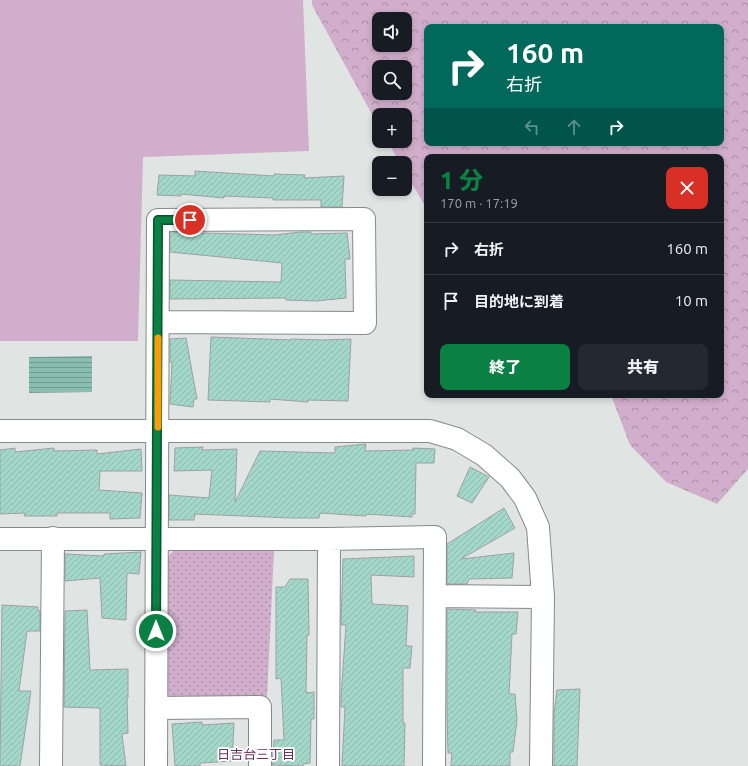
<!DOCTYPE html>
<html lang="ja">
<head>
<meta charset="utf-8">
<style>
  body { margin:0; font-family:Ubuntu,"Noto Sans JP",sans-serif; background:#242831; color:#f1f3f6; height:100vh; display:flex; flex-direction:column; font-size:15px; white-space:nowrap }
  * { box-sizing:border-box; margin:0 }
  p { font-size:13px; color:#9ea1a6 }
  .icon { flex:none; width:22px; height:22px; fill:none; stroke:currentColor; stroke-width:2; stroke-linecap:round; stroke-linejoin:round }
  .map { position:relative; flex:1; overflow:hidden }
  .side { position:absolute; left:424px; top:154px; width:300px; height:244px; display:flex; flex-direction:column; background:#171b24; border-radius:8px; box-shadow:0 2px 6px #0003 }
  .side>* { flex:none }
  .banner { position:absolute; left:424px; top:24px; width:300px; height:122px; border-radius:8px; box-shadow:0 2px 6px #0003; background:#00695c; color:#fff; overflow:hidden }
  .buttons { position:absolute; left:372px; top:12px; display:grid; gap:8px }
  .buttons a { display:grid; place-items:center; width:40px; height:40px; border-radius:8px; background:#171b24; box-shadow:0 2px 6px #0003; font-size:20px }
  .pin { position:absolute; display:grid; place-items:center; width:34px; height:34px; color:#fff; margin:-17px; border:2px solid #fff; border-radius:50%; box-shadow:0 1px 4px #0007 }
  .me { position:absolute; width:44px; margin:-22px; rotate:0deg; stroke-linejoin:round; filter:drop-shadow(0 0 3px #0008) }
  .turn { display:flex; align-items:center; gap:14px; height:84px; padding:0 16px; font-size:18px }
  .turn .icon { width:52px; height:52px; stroke-width:2.5 }
  .turn b { display:block; font-size:28px; line-height:34px }
  .lanes { display:flex; align-items:center; height:38px; padding:0 16px; background:#0003; justify-content:center; gap:20px; direction:ltr }
  .lanes .off { opacity:.35 }
  .round { display:grid; place-items:center; flex:none; width:42px; height:42px; border-radius:8px; background:#242831 }
  .headline { display:flex; align-items:center; justify-content:space-between; height:68px; padding:0 16px }
  h1 { font-size:24px; font-weight:800; line-height:30px; color:#0b8043 }
  .cta { display:flex; gap:8px; margin-top:auto; padding:8px 16px }
  .cta a { flex:1; height:46px; border-radius:8px; background:#0b8043; color:#fff; font-size:16px; font-weight:800; line-height:46px; text-align:center }
  .cta a+a { background:#242831; color:#f1f3f6 }
  ul { padding:0; list-style:none }
  li { display:flex; align-items:center; gap:12px; height:52px; padding:0 16px; border-top:1px solid #363941 }
  li div { flex:1 }
  li b { display:block; font-size:15px }
  li em { font-style:normal }
  .map>svg:first-child { display:block }
  .grass { fill:#d1aecc }
  .forest { fill:url(#forest-crowns); fill-rule:evenodd }
  .park { fill:url(#park-dots) }
  .water { fill:url(#water-rules) }
  .building { fill:url(#building-hatch); stroke:#9ca19f }
  .lines { fill:none; stroke-linecap:round; stroke-linejoin:round }
  .minor-casing { stroke:#868a89; stroke-width:24 }
  .minor { stroke:#fff; stroke-width:22 }
  .route-casing { stroke:#07532c; stroke-width:10 }
  .route { stroke:#0b8043; stroke-width:7 }
  .slow { stroke:#f59e0b; stroke-width:7 }
  .labels { text-anchor:middle; dominant-baseline:central; stroke-width:3.5; stroke-linejoin:round; paint-order:stroke }
  .neighbourhood-label { font-size:13px; fill:#683362; stroke:#fff }
</style>
</head>
<body>
<div class="map">
<svg width="748" height="766" viewBox="0 0 748 766">
  <defs>
    <pattern id="forest-crowns" width="20" height="18" patternUnits="userSpaceOnUse"><rect width="20" height="18" fill="#d1aecc"/><path d="M2 6a3 3 0 1 1 6 0M12 15a3 3 0 1 1 6 0" fill="none" stroke="#aa8ea6"/></pattern>
    <pattern id="park-dots" width="8" height="8" patternUnits="userSpaceOnUse"><rect width="8" height="8" fill="#d1aecc"/><path d="M2 2h.1M6 6h.1" fill="none" stroke="#aa8ea6" stroke-width="1.8" stroke-linecap="round"/></pattern>
    <pattern id="water-rules" width="6" height="5" patternUnits="userSpaceOnUse"><rect width="6" height="5" fill="#89bdaf"/><path d="M0 2.5h6" fill="none" stroke="#719a8f"/></pattern>
    <pattern id="building-hatch" width="6" height="6" patternUnits="userSpaceOnUse"><rect width="6" height="6" fill="#a3d8c9"/><path d="M-1 1l2-2M0 6l6-6M5 7l2-2" fill="none" stroke="#8dbaad"/></pattern>
  </defs>
  <rect width="100%" height="100%" fill="#e0e5e3"/>
  <path class="grass" d="M 0,0 L 303,0 L 309,151 L 143,157 L 138,341 L 0,341 Z"/>
  <path class="forest" d="M 312,0 L 748,0 L 748,469 L 717,504 L 666,482 L 630,445 L 611,395 L 721,395 L 721,157 L 427,157 L 427,209 L 405,172 L 405,163 L 400,163 L 387,141 L 405,141 L 405,115 L 379,115 L 379,127 L 312,5 ZM 379,19 L 405,19 L 405,45 L 379,45 ZM 427,27 L 721,27 L 721,143 L 427,143 ZM 379,67 L 405,67 L 405,93 L 379,93 Z"/>
  <path class="park" d="M 174,550 L 274,551 L 267,698 L 173,702 L 164,694 L 165,560 Z"/>
  <path class="water" d="M 92,356 L 92,392 L 29,393 L 29,357 Z"/>
  <path class="building" d="M 195,171 L 274,176 L 274,174 L 305,175 L 304,178 L 344,176 L 342,207 L 321,207 L 321,200 L 273,200 L 273,198 L 224,196 L 224,198 L 181,194 L 181,196 L 157,195 L 159,175 L 195,176 Z
    M 170,232 L 274,235 L 301,232 L 311,232 L 311,234 L 347,233 L 350,259 L 345,259 L 346,298 L 316,301 L 286,300 L 286,298 L 170,299 L 170,280 L 281,282 L 282,263 L 170,252 Z
    M 211,337 L 291,340 L 291,339 L 324,340 L 351,339 L 348,401 L 308,400 L 308,402 L 270,399 L 270,402 L 208,400 Z
    M 186,338 L 197,399 L 194,399 L 193,407 L 170,404 L 172,362 L 170,362 L 170,339 Z
    M 366,444 L 365,451 L 413,450 L 413,448 L 435,449 L 434,463 L 416,463 L 415,514 L 412,514 L 412,517 L 366,514 L 366,516 L 320,513 L 319,518 L 291,518 L 195,514 L 194,520 L 169,520 L 169,495 L 209,498 L 212,470 L 174,471 L 175,448 L 203,447 L 202,450 L 237,449 L 235,502 L 260,451 L 335,453 L 335,447 Z
    M 15,448 L 15,452 L 54,448 L 54,451 L 97,450 L 97,454 L 141,449 L 142,471 L 100,471 L 99,490 L 142,493 L 140,518 L 110,519 L 110,513 L 57,513 L 57,516 L 24,516 L 25,513 L 0,514 L 0,450 Z
    M 470,467 L 489,477 L 472,503 L 457,496 Z
    M 504,508 L 515,528 L 461,559 L 514,553 L 512,578 L 469,579 L 467,584 L 447,584 L 447,544 Z
    M 141,552 L 139,574 L 127,573 L 126,620 L 102,618 L 100,578 L 65,581 L 65,554 L 104,556 L 104,554 Z
    M 414,556 L 414,577 L 371,575 L 372,604 L 408,606 L 406,646 L 412,646 L 410,668 L 403,668 L 403,723 L 405,723 L 404,766 L 342,766 L 345,707 L 341,707 L 341,697 L 346,625 L 341,625 L 343,559 Z
    M 290,579 L 308,579 L 309,635 L 307,635 L 306,693 L 314,692 L 314,719 L 311,719 L 310,763 L 303,764 L 303,766 L 272,765 L 274,740 L 284,740 L 281,678 L 276,679 L 276,587 L 285,587 Z
    M 2,605 L 38,607 L 38,611 L 40,611 L 40,631 L 27,631 L 19,691 L 31,691 L 20,766 L 0,766 Z
    M 447,609 L 476,610 L 475,612 L 518,612 L 516,634 L 512,634 L 509,694 L 515,694 L 517,720 L 513,752 L 510,752 L 510,766 L 451,766 L 452,753 L 448,753 L 447,712 Z
    M 87,610 L 90,670 L 128,669 L 128,698 L 127,698 L 128,733 L 122,734 L 126,766 L 100,765 L 100,708 L 64,707 L 65,611 Z
    M 580,689 L 577,766 L 554,766 L 554,714 L 557,690 Z
    M 202,722 L 202,725 L 234,723 L 232,761 L 200,763 L 200,766 L 175,766 L 172,724 Z"/>
  <g class="lines">
    <defs>
      <path id="minor" d="M 0,431 L 430,431 L 457,439 L 484,455 L 510,478 L 525,498 L 538,527 L 543,597 L 541,766
        M 0,539 L 329,539 L 435,537 L 434,766
        M 435,596 L 543,597
        M 156,708 L 260,707 L 260,766
        M 51,766 L 53,538
        M 156,766 L 158,220 L 364,219 L 365,323 L 158,322
        M 328,766 L 329,539"/>
    </defs>
    <use href="#minor" class="minor-casing"/>
    <use href="#minor" class="minor"/>
  </g>
  <g class="lines">
    <defs>
      <path id="route" d="M 156,631 L 158,220 L 190,220"/>
    </defs>
    <use href="#route" class="route-casing"/>
    <use href="#route" class="route"/>
    <path class="slow" d="M 158,427 L 158,338"/>
  </g>
  <g class="labels">
    <g class="neighbourhood-label">
      <text x="256" y="754">日吉台三丁目</text>
    </g>
  </g>
</svg>
<div class="buttons">
<a><svg class="icon" aria-label="sound" viewBox="0 0 24 24"><path d="M4 9h4l5-4v14l-5-4H4zM17 9q2 3 0 6"/></svg></a>
<a><svg class="icon" aria-label="search" viewBox="0 0 24 24"><circle cx="10" cy="10" r="6"/><path d="M15 15l6 6"/></svg></a>
<a>+</a>
<a>−</a>
</div>
<div class="pin" style="left:190px;top:220px;background:#d93025"><svg class="icon" aria-label="arrive" viewBox="0 0 24 24"><path d="M6 21V4h12l-3 4 3 4H6"/></svg></div>
<svg class="me" style="left:156px;top:631px" viewBox="-20 -20 40 40"><circle r="17" fill="#0b8043" stroke="#fff" stroke-width="3"/><path d="M0-11L8 9 0 5-8 9z" fill="#fff"/></svg>
<div class="banner">
<div class="turn"><svg class="icon" aria-label="right" viewBox="0 0 24 24"><path d="M7 20v-9h11M14 6l5 5-5 5"/></svg><div><b>160 m</b>右折</div></div>
<div class="lanes"><svg class="icon off" aria-label="left" viewBox="0 0 24 24"><path d="M17 20v-9H6M10 6l-5 5 5 5"/></svg><svg class="icon off" aria-label="ahead" viewBox="0 0 24 24"><path d="M12 20V5M6 11l6-6 6 6"/></svg><svg class="icon" aria-label="right" viewBox="0 0 24 24"><path d="M7 20v-9h11M14 6l5 5-5 5"/></svg></div>
</div>
<section class="side">
<div class="headline"><div><h1>1 分</h1><p>170 m · 17:19</p></div><a class="round" style="background:#d93025;color:#fff"><svg class="icon" aria-label="close" viewBox="0 0 24 24"><path d="M6 6l12 12M18 6L6 18"/></svg></a></div>
<ul>
<li><svg class="icon" aria-label="right" viewBox="0 0 24 24"><path d="M7 20v-9h11M14 6l5 5-5 5"/></svg><div><b>右折</b></div><em>160 m</em></li>
<li><svg class="icon" aria-label="arrive" viewBox="0 0 24 24"><path d="M6 21V4h12l-3 4 3 4H6"/></svg><div><b>目的地に到着</b></div><em>10 m</em></li>
</ul>
<div class="cta"><a>終了</a><a>共有</a></div>
</section>
</div>
</body>
</html>
